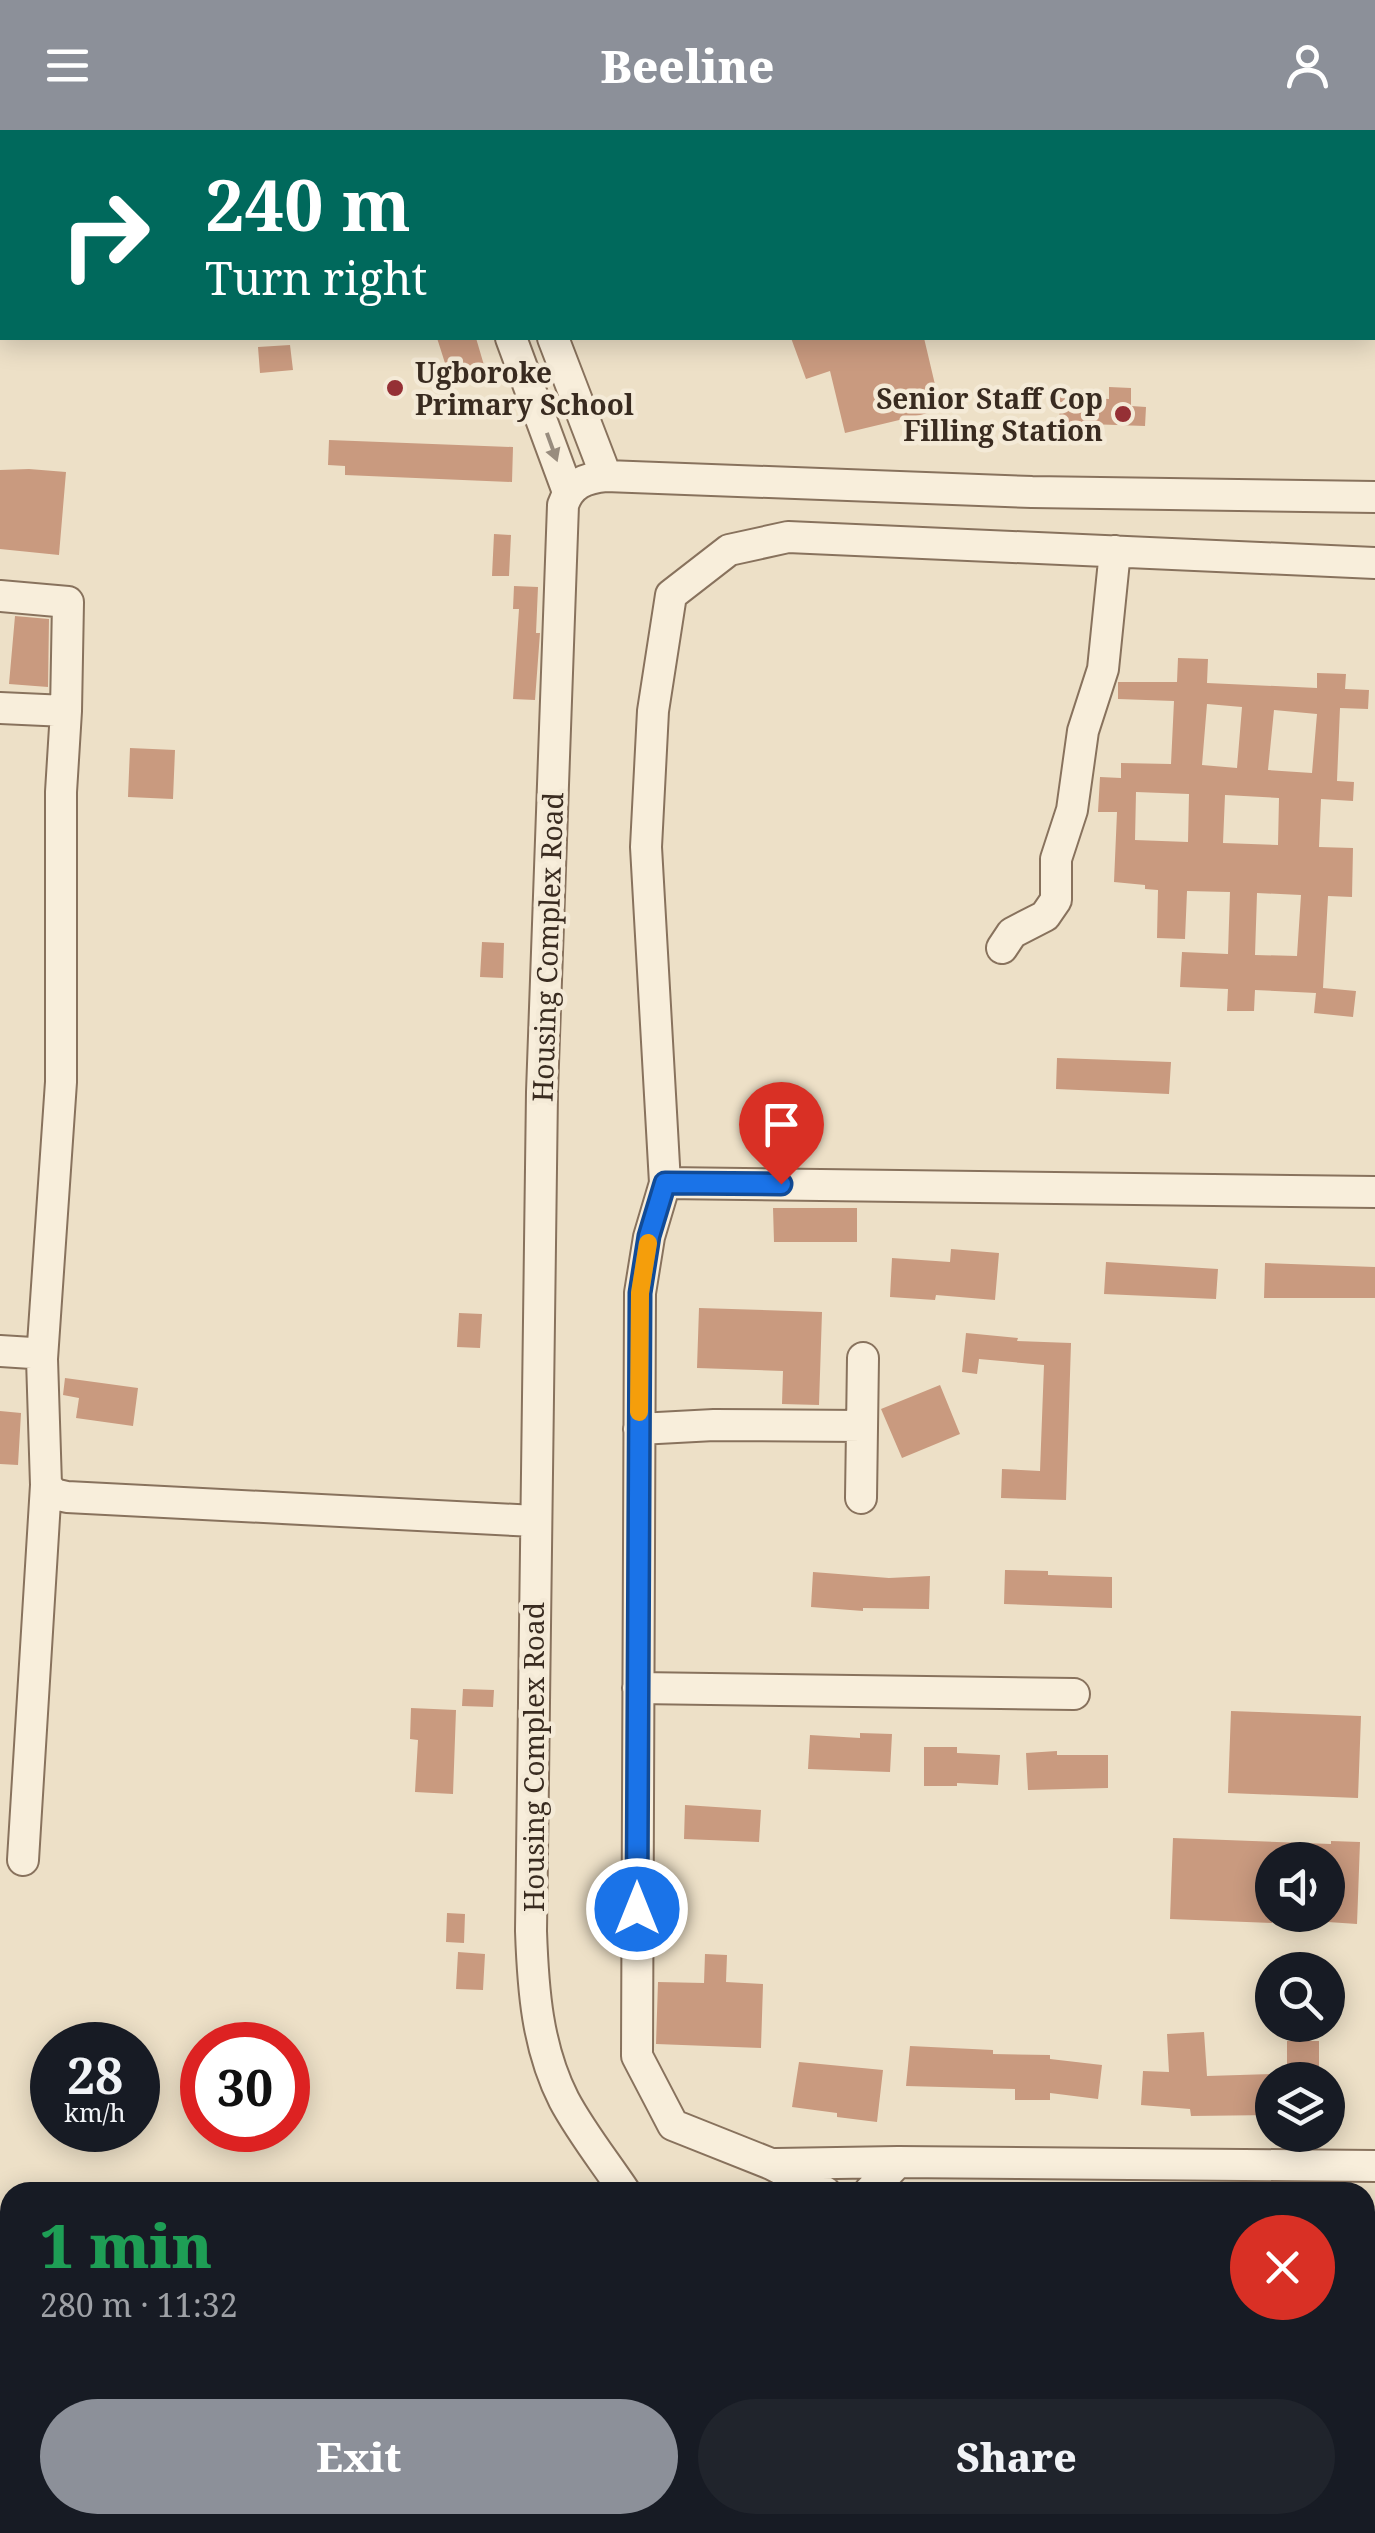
<!DOCTYPE html>
<html lang="en">
<head>
<meta charset="utf-8">
<style>
  body { margin:0; font-family:"Noto Serif",serif; background:#20242c; color:#f1f3f6; height:100vh; display:flex; flex-direction:column; font-size:38px; white-space:nowrap }
  * { box-sizing:border-box; margin:0 }
  p { font-size:32px; color:#9ea1a6 }
  .icon { flex:none; width:55px; height:55px; fill:none; stroke:currentColor; stroke-width:2; stroke-linecap:round; stroke-linejoin:round }
  .map { position:relative; flex:1; overflow:hidden }
  .sheet { position:absolute; left:0px; top:2052px; width:1375px; height:352px; display:flex; flex-direction:column; background:#171b24; border-radius:30px 30px 0 0; box-shadow:0 5px 25px #0003 }
  .sheet>* { flex:none }
  .top-card { position:absolute; left:0px; top:0px; width:1375px; height:210px; box-shadow:0 5px 25px #0003; background:#00695c; color:#fff; overflow:hidden }
  .controls { position:absolute; left:1255px; top:1712px; display:grid; gap:20px }
  .controls a { display:grid; place-items:center; width:90px; height:90px; border-radius:50%; background:#171b24; box-shadow:0 5px 25px #0003; font-size:50px }
  .speed { position:absolute; left:30px; top:1892px; display:flex; gap:20px; font-size:50px; font-weight:700; text-align:center }
  .speed>* { display:grid; place-content:center; width:130px; height:130px; border-radius:50%; background:#171b24; box-shadow:0 5px 25px #0003; line-height:1 }
  .speed small { font-size:25px; font-weight:400 }
  .speed .limit { border:15px solid #d22; background:#fff; color:#111 }
  .pin { position:absolute; display:grid; place-items:center; width:85px; height:85px; color:#fff; margin:-102px -42px; border-radius:50% 50% 50% 0; rotate:-45deg; box-shadow:0 0 10px #0007 }
  .pin .icon { rotate:45deg }
  .me { position:absolute; width:110px; margin:-55px; rotate:0deg; stroke-linejoin:round; filter:drop-shadow(0 0 8px #0008) }
  .turn { display:flex; align-items:center; gap:35px; height:210px; padding:0 40px; font-size:45px }
  .turn .icon { width:130px; height:130px; stroke-width:2.5 }
  .turn b { display:block; font-size:70px; line-height:85px }
  .round { display:grid; place-items:center; flex:none; width:105px; height:105px; border-radius:52px; background:#20242c }
  .summary { display:flex; align-items:center; justify-content:space-between; height:170px; padding:0 40px }
  h1 { font-size:60px; font-weight:800; line-height:75px; color:#1e9e55 }
  .button { display:flex; gap:20px; margin-top:auto; padding:20px 40px }
  .button a { flex:1; height:115px; border-radius:60px; background:#8c9099; color:#fff; font-size:40px; font-weight:800; line-height:115px; text-align:center }
  .button a+a { background:#20242c; color:#f1f3f6 }
  header { display:flex; justify-content:space-between; align-items:center; height:130px; padding:0 40px; background:#8c9099; color:#fff; font-size:45px; font-weight:800 }
  .map>svg:first-child { display:block }
  .building { fill:#c99a7f; fill-rule:evenodd }
  .lines { fill:none; stroke-linecap:round; stroke-linejoin:round }
  .minor-casing { stroke:#88725d; stroke-width:34 }
  .minor { stroke:#f8eedb; stroke-width:30 }
  .oneway { fill:#988c7e }
  .route-casing { stroke:#114b97; stroke-width:25 }
  .route { stroke:#1a73e8; stroke-width:18 }
  .slow { stroke:#f59e0b; stroke-width:18 }
  .poi-dot { fill:#953035; stroke:#f4ead7; stroke-width:4 }
  .labels { text-anchor:middle; dominant-baseline:central; stroke-width:9; stroke-linejoin:round; paint-order:stroke }
  .poi-label { font-size:28px; font-weight:bold; fill:#392b20; stroke:#f4ead7; text-anchor:start }
  .street-label { font-size:28px; fill:#392b20; stroke:#f4ead7 }
</style>
</head>
<body>
<header><svg class="icon" aria-label="menu" viewBox="0 0 24 24"><path d="M4 6h16M4 12h16M4 18h16"/></svg>Beeline<svg class="icon" aria-label="person" viewBox="0 0 24 24"><circle cx="12" cy="8" r="4"/><path d="M4 21q1-7 8-7t8 7"/></svg></header>
<div class="map">
<svg width="1375" height="2403" viewBox="0 0 1375 2403">
  <rect width="100%" height="100%" fill="#ede0c7"/>
  <path class="building" d="M 437,208 L 476,208 L 486,242 L 451,252 Z
    M 791,208 L 924,208 L 941,280 L 845,303 L 830,241 L 806,249 Z
    M 290,215 L 293,240 L 260,243 L 258,217 Z
    M 1109,257 L 1131,258 L 1131,276 L 1146,277 L 1145,296 L 1088,294 L 1088,302 L 1059,300 L 1060,267 L 1109,269 Z
    M 329,310 L 513,317 L 512,352 L 345,345 L 345,336 L 328,335 Z
    M 29,339 L 66,342 L 59,425 L 0,419 L 0,340 Z
    M 494,404 L 511,405 L 509,446 L 492,446 Z
    M 514,456 L 538,457 L 536,503 L 540,503 L 535,570 L 513,569 L 519,479 L 513,479 Z
    M 15,486 L 49,489 L 48,557 L 9,554 Z
    M 1178,528 L 1208,529 L 1207,553 L 1317,558 L 1317,543 L 1346,544 L 1345,559 L 1369,560 L 1368,579 L 1340,578 L 1337,651 L 1354,652 L 1353,671 L 1321,669 L 1319,717 L 1353,718 L 1352,767 L 1328,766 L 1323,858 L 1356,861 L 1353,887 L 1314,883 L 1316,863 L 1255,860 L 1254,881 L 1227,881 L 1228,859 L 1180,857 L 1182,822 L 1228,824 L 1230,762 L 1187,761 L 1185,809 L 1157,808 L 1158,760 L 1145,759 L 1145,755 L 1114,752 L 1117,682 L 1098,682 L 1100,647 L 1121,648 L 1121,633 L 1171,634 L 1174,571 L 1118,569 L 1118,552 L 1177,552 ZM 1207,574 L 1242,577 L 1237,638 L 1202,635 ZM 1274,580 L 1317,584 L 1312,643 L 1268,640 ZM 1136,662 L 1189,664 L 1188,712 L 1135,710 ZM 1225,665 L 1279,668 L 1278,715 L 1223,713 ZM 1257,763 L 1301,765 L 1297,826 L 1255,825 Z
    M 130,618 L 175,620 L 173,669 L 128,667 Z
    M 482,812 L 504,813 L 503,848 L 480,847 Z
    M 1057,928 L 1171,932 L 1169,964 L 1056,959 Z
    M 773,1078 L 857,1078 L 857,1112 L 774,1112 Z
    M 951,1119 L 999,1123 L 995,1170 L 936,1165 L 935,1170 L 890,1167 L 892,1128 L 950,1132 Z
    M 1106,1132 L 1218,1139 L 1216,1169 L 1104,1164 Z
    M 1265,1133 L 1375,1137 L 1375,1168 L 1264,1168 Z
    M 699,1178 L 822,1182 L 819,1275 L 782,1274 L 783,1241 L 697,1238 Z
    M 459,1183 L 482,1184 L 480,1218 L 457,1217 Z
    M 966,1203 L 1018,1208 L 1017,1211 L 1071,1213 L 1066,1370 L 1001,1368 L 1002,1339 L 1040,1341 L 1044,1235 L 979,1229 L 977,1244 L 962,1242 Z
    M 65,1248 L 138,1258 L 133,1296 L 76,1288 L 79,1268 L 63,1265 Z
    M 940,1255 L 960,1304 L 902,1328 L 881,1279 Z
    M 0,1281 L 21,1283 L 18,1335 L 0,1334 Z
    M 1005,1440 L 1048,1441 L 1048,1445 L 1112,1447 L 1112,1478 L 1004,1474 Z
    M 813,1442 L 889,1448 L 930,1446 L 929,1479 L 863,1478 L 863,1481 L 811,1477 Z
    M 463,1559 L 494,1560 L 493,1577 L 462,1576 Z
    M 411,1578 L 456,1580 L 453,1664 L 415,1662 L 418,1610 L 410,1609 Z
    M 1231,1581 L 1361,1586 L 1358,1668 L 1228,1663 Z
    M 860,1603 L 892,1604 L 890,1642 L 808,1639 L 810,1605 L 860,1608 Z
    M 924,1617 L 957,1617 L 957,1623 L 1000,1625 L 998,1655 L 957,1653 L 957,1656 L 924,1656 Z
    M 1057,1621 L 1057,1625 L 1108,1625 L 1108,1658 L 1028,1660 L 1026,1623 Z
    M 685,1675 L 761,1680 L 759,1712 L 684,1709 Z
    M 1173,1708 L 1331,1714 L 1331,1711 L 1360,1712 L 1357,1794 L 1328,1792 L 1331,1730 L 1272,1730 L 1272,1793 L 1170,1789 Z
    M 447,1783 L 465,1784 L 464,1813 L 446,1812 Z
    M 458,1822 L 485,1824 L 483,1860 L 456,1859 Z
    M 705,1824 L 727,1825 L 726,1852 L 763,1854 L 761,1918 L 656,1914 L 658,1852 L 704,1853 Z
    M 1204,1902 L 1207,1946 L 1272,1944 L 1272,1985 L 1191,1986 L 1190,1979 L 1141,1975 L 1143,1941 L 1169,1942 L 1167,1904 Z
    M 1287,1911 L 1319,1911 L 1319,1950 L 1287,1950 Z
    M 910,1916 L 993,1920 L 993,1924 L 1050,1925 L 1050,1929 L 1102,1935 L 1098,1969 L 1050,1963 L 1050,1970 L 1015,1970 L 1015,1959 L 906,1956 Z
    M 799,1932 L 883,1940 L 877,1992 L 837,1987 L 837,1983 L 792,1977 Z"/>
  <g class="lines">
    <defs>
      <path id="minor" d="M 152,0 L 153,2
        M 278,0 L 279,2
        M 437,0 L 438,2
        M 474,0 L 475,2
        M 511,208 L 568,362
        M 553,208 L 606,346
        M 0,466 L 68,472 L 66,581 L 0,578
        M 1002,818 L 1012,803 L 1045,786 L 1056,770 L 1056,729 L 1072,680 L 1083,601 L 1103,539 L 1115,421
        M 665,1053 L 1375,1062
        M 0,1221 L 32,1223 L 42,1229 L 46,1355 L 54,1364 L 67,1367 L 535,1391
        M 42,1229 L 61,952 L 61,662 L 66,581
        M 639,1299 L 714,1295 L 862,1296
        M 861,1368 L 863,1228
        M 638,1558 L 1074,1564
        M 23,1730 L 46,1355
        M 776,2034 L 898,2032
        M 625,2062 C 605,2032 581,2002 564,1970 C 537,1917 533,1859 531,1801 L 542,962 L 563,375 C 570,354 585,348 606,346 L 1032,362 L 1375,367
        M 825,2062 L 771,2034 L 673,1995 L 637,1926 L 640,1163 L 649,1107 L 665,1053 L 646,717 L 653,581 L 671,465 L 729,420 L 788,407 L 1375,433
        M 869,2062 L 898,2032 L 1375,2036
        M 820,2395 L 821,2403
        M 928,2395 L 929,2403"/>
    </defs>
    <use href="#minor" class="minor-casing"/>
    <use href="#minor" class="minor"/>
  </g>
  <defs><path id="oneway-solid" d="M-6-.8H1V-3.2L6.5 0L1 3.2V.8H-6Z" transform="scale(2.5)"/></defs>
  <use class="oneway" href="#oneway-solid" transform="translate(552 317) rotate(70)"/>
  <g class="lines">
    <defs>
      <path id="route" d="M 637,1779 L 640,1163 L 649,1106 L 665,1053 L 781,1054"/>
    </defs>
    <use href="#route" class="route-casing"/>
    <use href="#route" class="route"/>
    <path class="slow" d="M 639,1282 L 640,1163 L 648,1113"/>
  </g>
  <g class="poi-dot">
    <circle cx="395" cy="258" r="10"/>
    <circle cx="1123" cy="284" r="10"/>
  </g>
  <g class="labels">
    <g class="poi-label">
      <text x="415" y="242">Ugboroke<tspan x="415" dy="32">Primary School</tspan></text>
      <text x="1103" y="268" text-anchor="end">Senior Staff Cop<tspan x="1103" dy="32">Filling Station</tspan></text>
    </g>
    <g class="street-label">
      <text transform="translate(547 817) rotate(-88)">Housing Complex Road</text>
      <text transform="translate(533 1627) rotate(-90)">Housing Complex Road</text>
    </g>
  </g>
</svg>
<div class="controls">
<a><svg class="icon" aria-label="sound" viewBox="0 0 24 24"><path d="M4 9h4l5-4v14l-5-4H4zM17 9q2 3 0 6"/></svg></a>
<a><svg class="icon" aria-label="search" viewBox="0 0 24 24"><circle cx="10" cy="10" r="6"/><path d="M15 15l6 6"/></svg></a>
<a><svg class="icon" aria-label="layers" viewBox="0 0 24 24"><path d="M12 4l9 5-9 5-9-5zM3 14l9 5 9-5"/></svg></a>
</div>
<div class="speed"><div>28<small>km/h</small></div><div class="limit">30</div></div>
<div class="pin" style="left:781px;top:1054px;background:#d93025"><svg class="icon" aria-label="arrive" viewBox="0 0 24 24"><path d="M6 21V4h12l-3 4 3 4H6"/></svg></div>
<svg class="me" style="left:637px;top:1779px" viewBox="-20 -20 40 40"><circle r="17" fill="#1a73e8" stroke="#fff" stroke-width="3"/><path d="M0-11L8 9 0 5-8 9z" fill="#fff"/></svg>
<div class="top-card">
<div class="turn"><svg class="icon" aria-label="right" viewBox="0 0 24 24"><path d="M7 20v-9h11M14 6l5 5-5 5"/></svg><div><b>240 m</b>Turn right</div></div>
</div>
<section class="sheet">
<div class="summary"><div><h1>1 min</h1><p>280 m · 11:32</p></div><a class="round" style="background:#d93025;color:#fff"><svg class="icon" aria-label="close" viewBox="0 0 24 24"><path d="M6 6l12 12M18 6L6 18"/></svg></a></div>
<div class="button"><a>Exit</a><a>Share</a></div>
</section>
</div>
</body>
</html>
